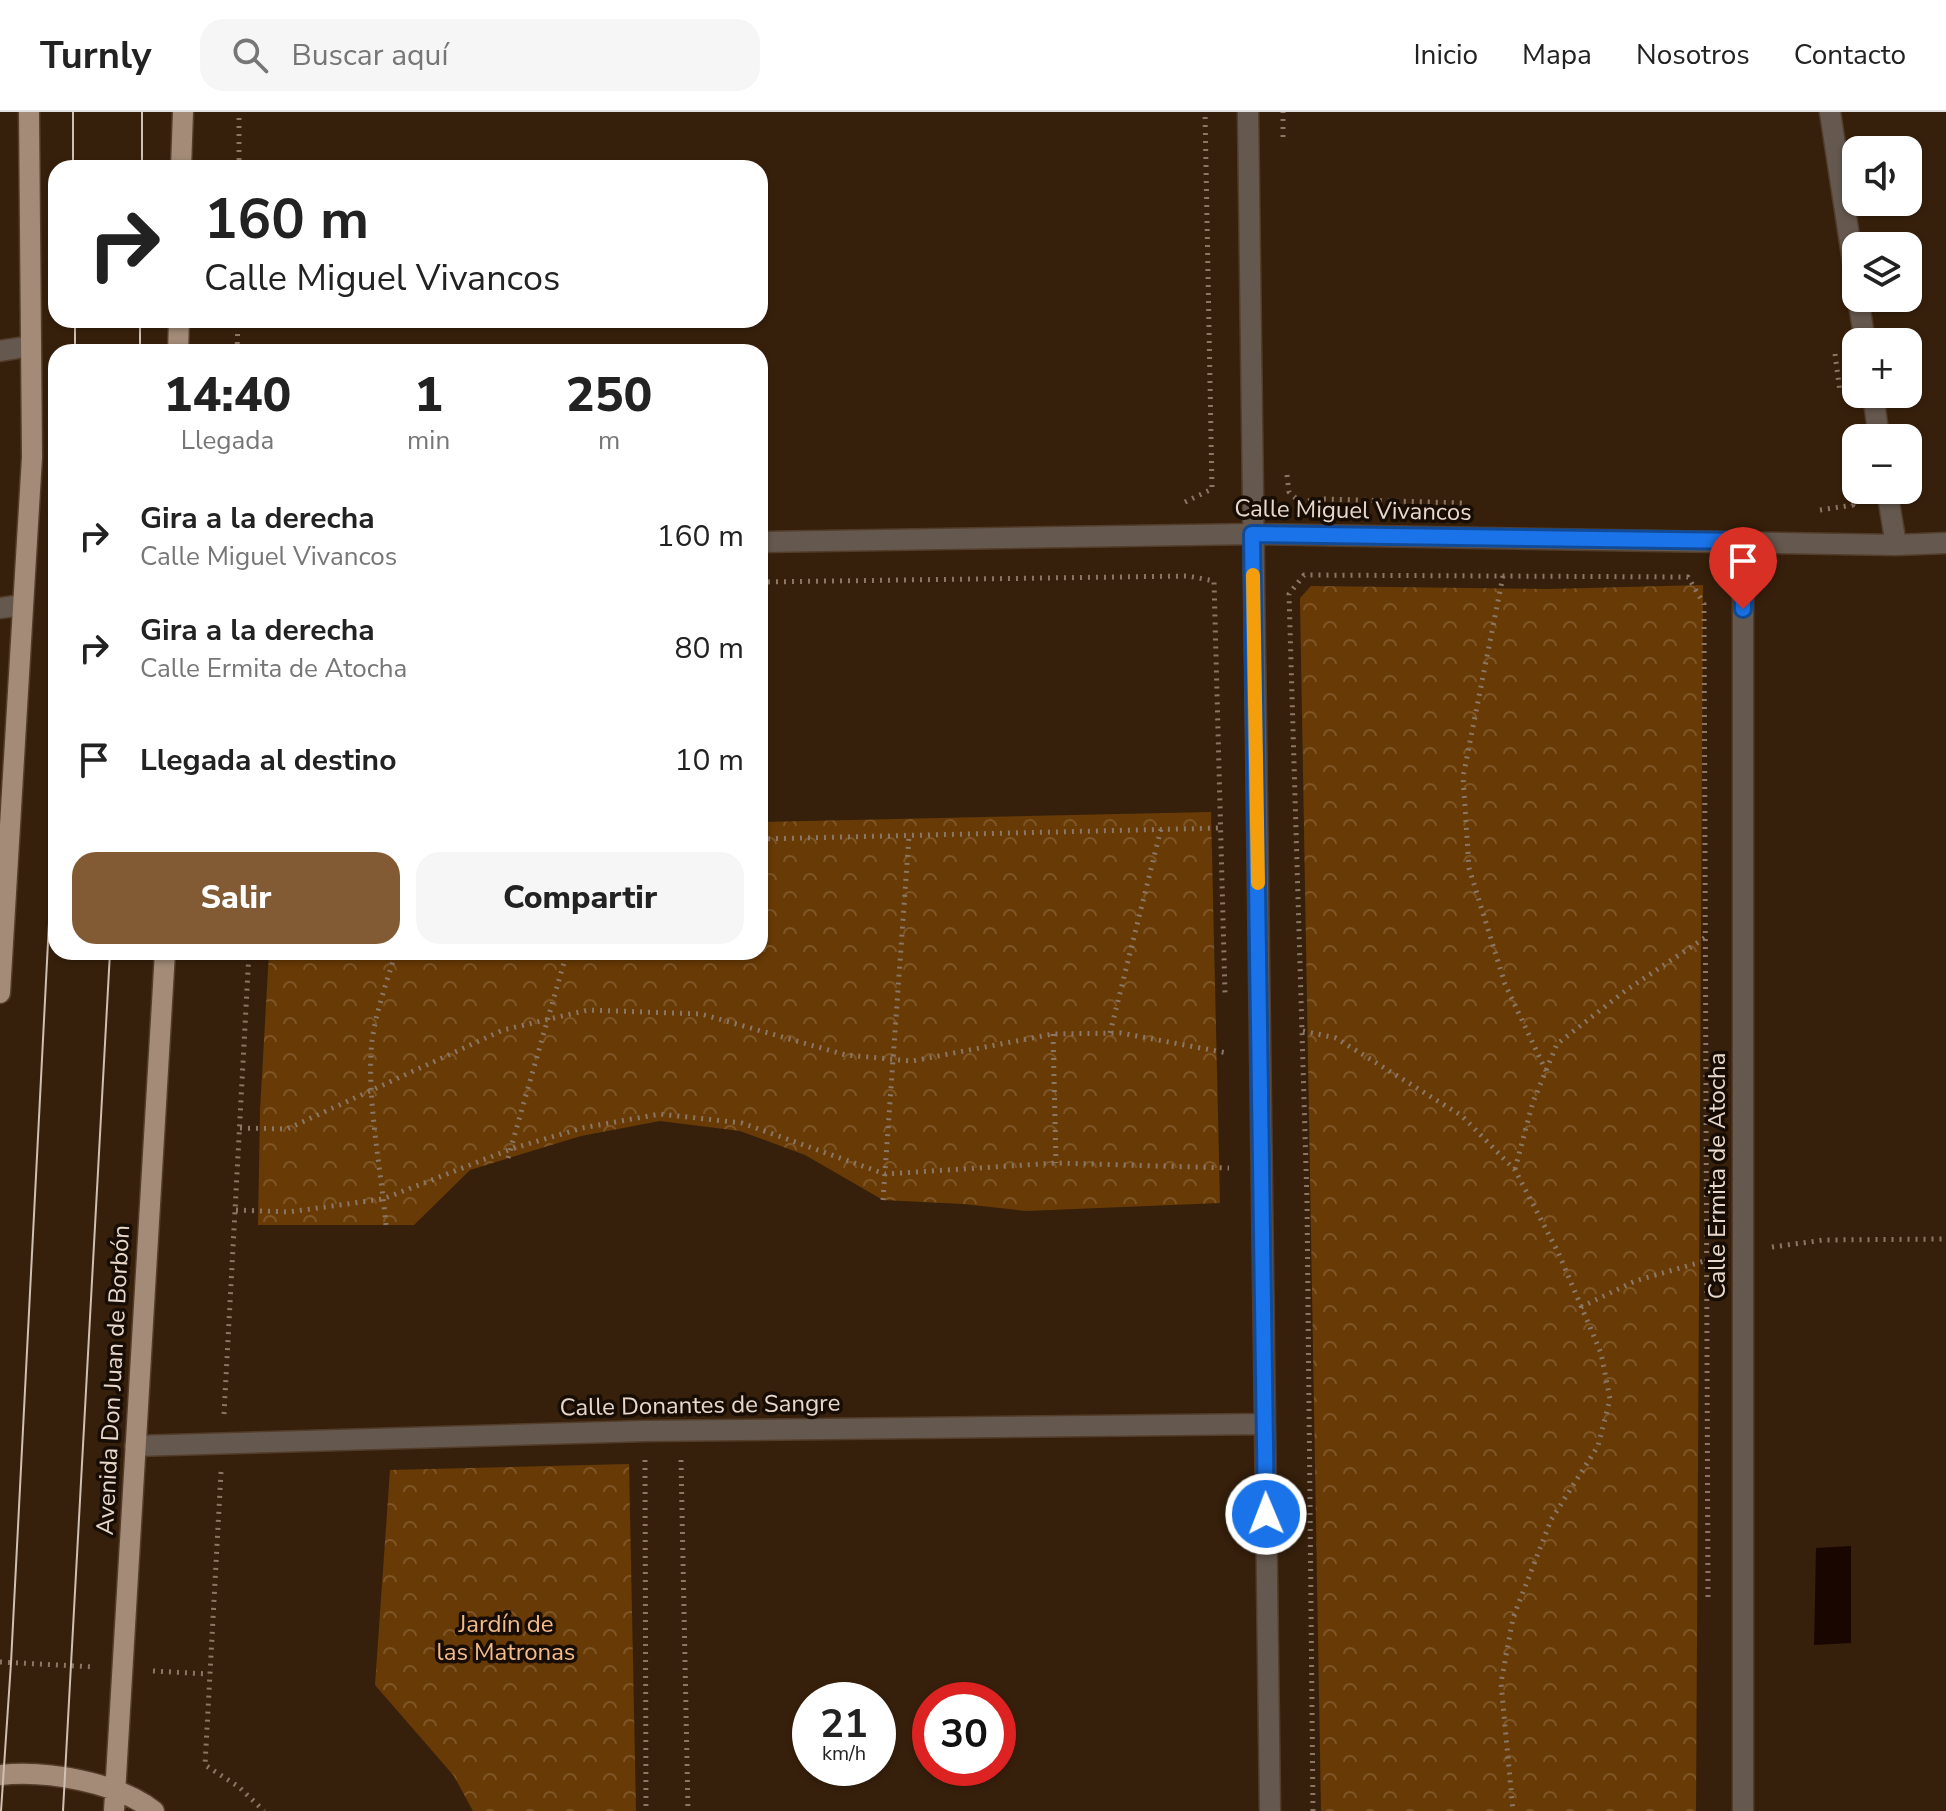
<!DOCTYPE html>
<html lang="es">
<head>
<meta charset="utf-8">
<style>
  body { margin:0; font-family:"Nunito Sans",sans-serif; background:#f6f6f6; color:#222; height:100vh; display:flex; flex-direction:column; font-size:30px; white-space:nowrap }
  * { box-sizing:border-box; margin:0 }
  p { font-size:26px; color:#767676 }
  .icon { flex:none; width:44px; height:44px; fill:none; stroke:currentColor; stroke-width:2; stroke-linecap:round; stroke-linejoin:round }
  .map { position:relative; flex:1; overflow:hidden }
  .side { position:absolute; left:48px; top:232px; width:720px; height:616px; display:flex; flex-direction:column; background:#fff; border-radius:24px; box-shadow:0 2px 6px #0004 }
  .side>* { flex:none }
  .guide { position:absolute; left:48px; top:48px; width:720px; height:168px; border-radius:24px; box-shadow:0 2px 6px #0004; background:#fff; color:#222; overflow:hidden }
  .buttons { position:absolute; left:1842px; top:24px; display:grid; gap:16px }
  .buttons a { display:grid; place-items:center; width:80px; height:80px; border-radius:16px; background:#fff; box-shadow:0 2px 6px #0004; font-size:40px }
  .speed { position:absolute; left:792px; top:1570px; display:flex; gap:16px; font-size:40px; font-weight:700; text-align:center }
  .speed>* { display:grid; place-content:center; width:104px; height:104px; border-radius:50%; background:#fff; box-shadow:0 2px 6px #0004; line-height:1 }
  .speed small { font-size:20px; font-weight:400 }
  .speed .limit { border:12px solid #d22; background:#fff; color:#111 }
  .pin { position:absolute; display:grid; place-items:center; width:68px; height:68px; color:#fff; margin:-82px -34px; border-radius:50% 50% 50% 0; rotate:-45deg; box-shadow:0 0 8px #0007 }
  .pin .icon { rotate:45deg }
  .me { position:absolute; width:88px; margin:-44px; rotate:359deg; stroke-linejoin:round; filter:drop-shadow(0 0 6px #0008) }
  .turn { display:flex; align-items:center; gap:28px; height:168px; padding:0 24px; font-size:36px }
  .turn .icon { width:104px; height:104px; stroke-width:2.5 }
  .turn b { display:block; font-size:56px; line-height:68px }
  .eta { display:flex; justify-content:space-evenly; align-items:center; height:136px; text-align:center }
  .eta b { font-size:48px; font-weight:800; line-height:56px }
  .primary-button { display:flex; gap:16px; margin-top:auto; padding:16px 24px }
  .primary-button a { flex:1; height:92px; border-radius:24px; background:#825b34; color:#fff; font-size:32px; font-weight:800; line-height:92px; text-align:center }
  .primary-button a+a { background:#f6f6f6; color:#222 }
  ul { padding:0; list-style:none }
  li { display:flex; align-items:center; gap:24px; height:112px; padding:0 24px }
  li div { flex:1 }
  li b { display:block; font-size:30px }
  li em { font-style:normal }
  header { display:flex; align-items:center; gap:48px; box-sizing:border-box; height:112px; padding:0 40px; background:#fff; border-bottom:2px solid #e0e0e0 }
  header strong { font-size:38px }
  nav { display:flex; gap:44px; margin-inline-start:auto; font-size:28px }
  .search { width:560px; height:72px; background:#f6f6f6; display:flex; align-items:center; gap:20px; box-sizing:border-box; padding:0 28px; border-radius:24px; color:#767676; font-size:30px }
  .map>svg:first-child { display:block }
  .park { fill:url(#park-crowns) }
  .water { fill:#1a0600 }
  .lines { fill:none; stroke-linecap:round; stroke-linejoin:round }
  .street-casing { stroke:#533d2a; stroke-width:23 }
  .primary-casing { stroke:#533d2a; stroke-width:23 }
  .path { stroke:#8b7766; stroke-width:5; stroke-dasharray:2 6; stroke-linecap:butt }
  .street { stroke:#65594f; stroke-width:20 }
  .primary { stroke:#a38b77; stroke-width:20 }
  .tram { stroke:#d0bfb2; stroke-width:2 }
  .route-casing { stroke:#114b97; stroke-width:20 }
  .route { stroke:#1a73e8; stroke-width:14 }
  .slow { stroke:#f59e0b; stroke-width:14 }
  .labels { text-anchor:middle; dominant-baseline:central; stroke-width:7; stroke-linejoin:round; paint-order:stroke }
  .street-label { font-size:24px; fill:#e8d8cc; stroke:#170d05 }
  .park-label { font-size:24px; fill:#f4bb8b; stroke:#170d05 }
</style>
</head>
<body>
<header>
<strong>Turnly</strong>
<div class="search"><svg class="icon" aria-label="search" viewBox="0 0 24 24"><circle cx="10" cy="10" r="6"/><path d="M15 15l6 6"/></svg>Buscar aquí</div>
<nav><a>Inicio</a><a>Mapa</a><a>Nosotros</a><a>Contacto</a></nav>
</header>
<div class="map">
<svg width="1946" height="1699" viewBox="0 0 1946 1699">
  <defs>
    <pattern id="park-crowns" width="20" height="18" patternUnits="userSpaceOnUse" patternTransform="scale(2)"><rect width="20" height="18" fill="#683a05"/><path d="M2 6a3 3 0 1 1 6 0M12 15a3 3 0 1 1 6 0" fill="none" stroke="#7e5628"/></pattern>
  </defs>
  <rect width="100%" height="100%" fill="#37200b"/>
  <path class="park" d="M 1703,473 L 1696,1699 L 1321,1699 L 1300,486 L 1311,474 L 1549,477 Z
    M 1211,700 L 1220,1091 L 1026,1099 L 963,1092 L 883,1088 L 805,1043 L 740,1019 L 660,1009 L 581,1024 L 470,1058 L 414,1113 L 258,1113 L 260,999 L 269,840 L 760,840 L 760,710 Z
    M 629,1352 L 636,1699 L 473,1699 L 454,1664 L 375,1573 L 390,1358 Z"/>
  <path class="water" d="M 1851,1434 L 1851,1531 L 1814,1533 L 1816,1436 Z"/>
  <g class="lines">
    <defs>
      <path id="street" d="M 1248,0 L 1270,1699
        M 1830,0 L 1856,170
        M 1858,186 L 1865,230
        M 0,239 L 31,234
        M 1873,282 L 1879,326
        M 1887,378 L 1896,433
        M 1743,429 L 1743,1699
        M 760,430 L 1252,422 L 1896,433 L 1946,431
        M 0,496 L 22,493
        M 135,1334 L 645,1319 L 1265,1312"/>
      <path id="primary" d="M 181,56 L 183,0
        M 178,240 L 179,208
        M 0,881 L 32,345 L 29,0
        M 0,1663 C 46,1658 117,1670 154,1699
        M 114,1699 L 165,840"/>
    </defs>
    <use href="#street" class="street-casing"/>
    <use href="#primary" class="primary-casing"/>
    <path class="path" d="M 1283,25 L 1283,0
      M 239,56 L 239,0
      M 237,240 L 238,208
      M 1835,242 L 1840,280
      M 1287,363 L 1289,380 L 1300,390 L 1323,387 L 1462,391
      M 1185,390 L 1212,377 L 1205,0
      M 1820,398 L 1853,393 L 1850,341
      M 1503,464 L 1463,665 L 1469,756 L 1505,872 L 1546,959
      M 760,470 L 1188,464 L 1214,469 L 1225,882
      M 760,727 L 1221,716
      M 1303,919 L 1336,926 L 1462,1004 L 1515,1058 L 1558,1140 L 1601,1241 L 1610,1287 L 1598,1334 L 1551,1408 L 1513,1506 L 1501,1571 L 1513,1699
      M 1110,921 L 1161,717
      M 1053,922 L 1056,1051
      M 240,1016 L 287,1017 L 503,918 L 588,898 L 701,902 L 846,943 L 912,949 L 1053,922 L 1121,921 L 1227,941
      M 508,1046 L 567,840
      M 1515,1057 L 1533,990 L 1557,932 L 1625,879 L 1706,825
      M 883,1088 L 909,724
      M 236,1098 L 289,1100 L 383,1087 L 511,1037 L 582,1016 L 660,1002 L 742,1011 L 885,1062 L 1056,1051 L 1229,1056
      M 386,1113 C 381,1058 366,982 372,929 C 376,899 387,869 396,840
      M 1772,1135 L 1824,1128 L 1946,1127
      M 1581,1195 L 1635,1169 L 1708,1148
      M 224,1302 L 249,840
      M 645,1348 L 646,1699
      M 681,1348 L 688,1699
      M 221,1360 L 205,1653 L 239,1675 L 264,1699
      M 0,1550 L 95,1555
      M 153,1559 L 209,1562
      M 1313,1699 L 1307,1089 L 1289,482 L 1304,463 L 1688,465 L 1704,492 L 1708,1486"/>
    <use href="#street" class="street"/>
    <use href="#primary" class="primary"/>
    <path class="tram" d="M 73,0 L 73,56
      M 142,56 L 142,0
      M 75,208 L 75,240
      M 140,240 L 140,208
      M 1,1699 L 11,1551 L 56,674
      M 63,1699 L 110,840"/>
  </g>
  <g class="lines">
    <defs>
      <path id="route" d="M 1266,1402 L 1252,422 L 1743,429 L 1743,497"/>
    </defs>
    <use href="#route" class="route-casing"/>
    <use href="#route" class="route"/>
    <path class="slow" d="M 1253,463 L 1258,771"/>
  </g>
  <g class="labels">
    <g class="street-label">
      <text transform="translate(1353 398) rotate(1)">Calle Miguel Vivancos</text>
      <text transform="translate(1717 1064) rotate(-90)">Calle Ermita de Atocha</text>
      <text transform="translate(113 1268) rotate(-87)">Avenida Don Juan de Borbón</text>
      <text transform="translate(700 1293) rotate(-1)">Calle Donantes de Sangre</text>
    </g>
    <g class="park-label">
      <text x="506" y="1512">Jardín de<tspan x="506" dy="28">las Matronas</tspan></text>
    </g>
  </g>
</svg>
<div class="buttons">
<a><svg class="icon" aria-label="sound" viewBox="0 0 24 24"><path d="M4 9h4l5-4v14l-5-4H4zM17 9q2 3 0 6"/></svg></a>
<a><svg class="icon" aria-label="layers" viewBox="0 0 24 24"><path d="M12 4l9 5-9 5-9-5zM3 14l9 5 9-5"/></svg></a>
<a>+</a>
<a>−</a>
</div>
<div class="speed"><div>21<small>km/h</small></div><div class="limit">30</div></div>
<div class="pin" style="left:1743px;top:497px;background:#d93025"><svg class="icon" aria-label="arrive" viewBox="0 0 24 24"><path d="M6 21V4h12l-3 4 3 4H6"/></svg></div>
<svg class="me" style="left:1266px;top:1402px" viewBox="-20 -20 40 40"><circle r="17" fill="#1a73e8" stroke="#fff" stroke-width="3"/><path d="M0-11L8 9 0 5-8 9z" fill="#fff"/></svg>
<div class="guide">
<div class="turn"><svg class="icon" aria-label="right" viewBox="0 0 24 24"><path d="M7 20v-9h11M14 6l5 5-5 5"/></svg><div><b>160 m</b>Calle Miguel Vivancos</div></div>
</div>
<section class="side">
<div class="eta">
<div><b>14:40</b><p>Llegada</p></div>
<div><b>1</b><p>min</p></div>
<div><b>250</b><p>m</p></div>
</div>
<ul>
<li><svg class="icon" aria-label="right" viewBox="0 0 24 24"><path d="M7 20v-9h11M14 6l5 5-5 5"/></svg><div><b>Gira a la derecha</b><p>Calle Miguel Vivancos</p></div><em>160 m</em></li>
<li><svg class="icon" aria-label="right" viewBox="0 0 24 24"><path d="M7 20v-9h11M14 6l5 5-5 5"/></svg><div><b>Gira a la derecha</b><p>Calle Ermita de Atocha</p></div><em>80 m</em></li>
<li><svg class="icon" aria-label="arrive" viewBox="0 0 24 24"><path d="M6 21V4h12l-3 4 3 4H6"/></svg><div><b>Llegada al destino</b></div><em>10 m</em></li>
</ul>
<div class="primary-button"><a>Salir</a><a>Compartir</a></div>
</section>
</div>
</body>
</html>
